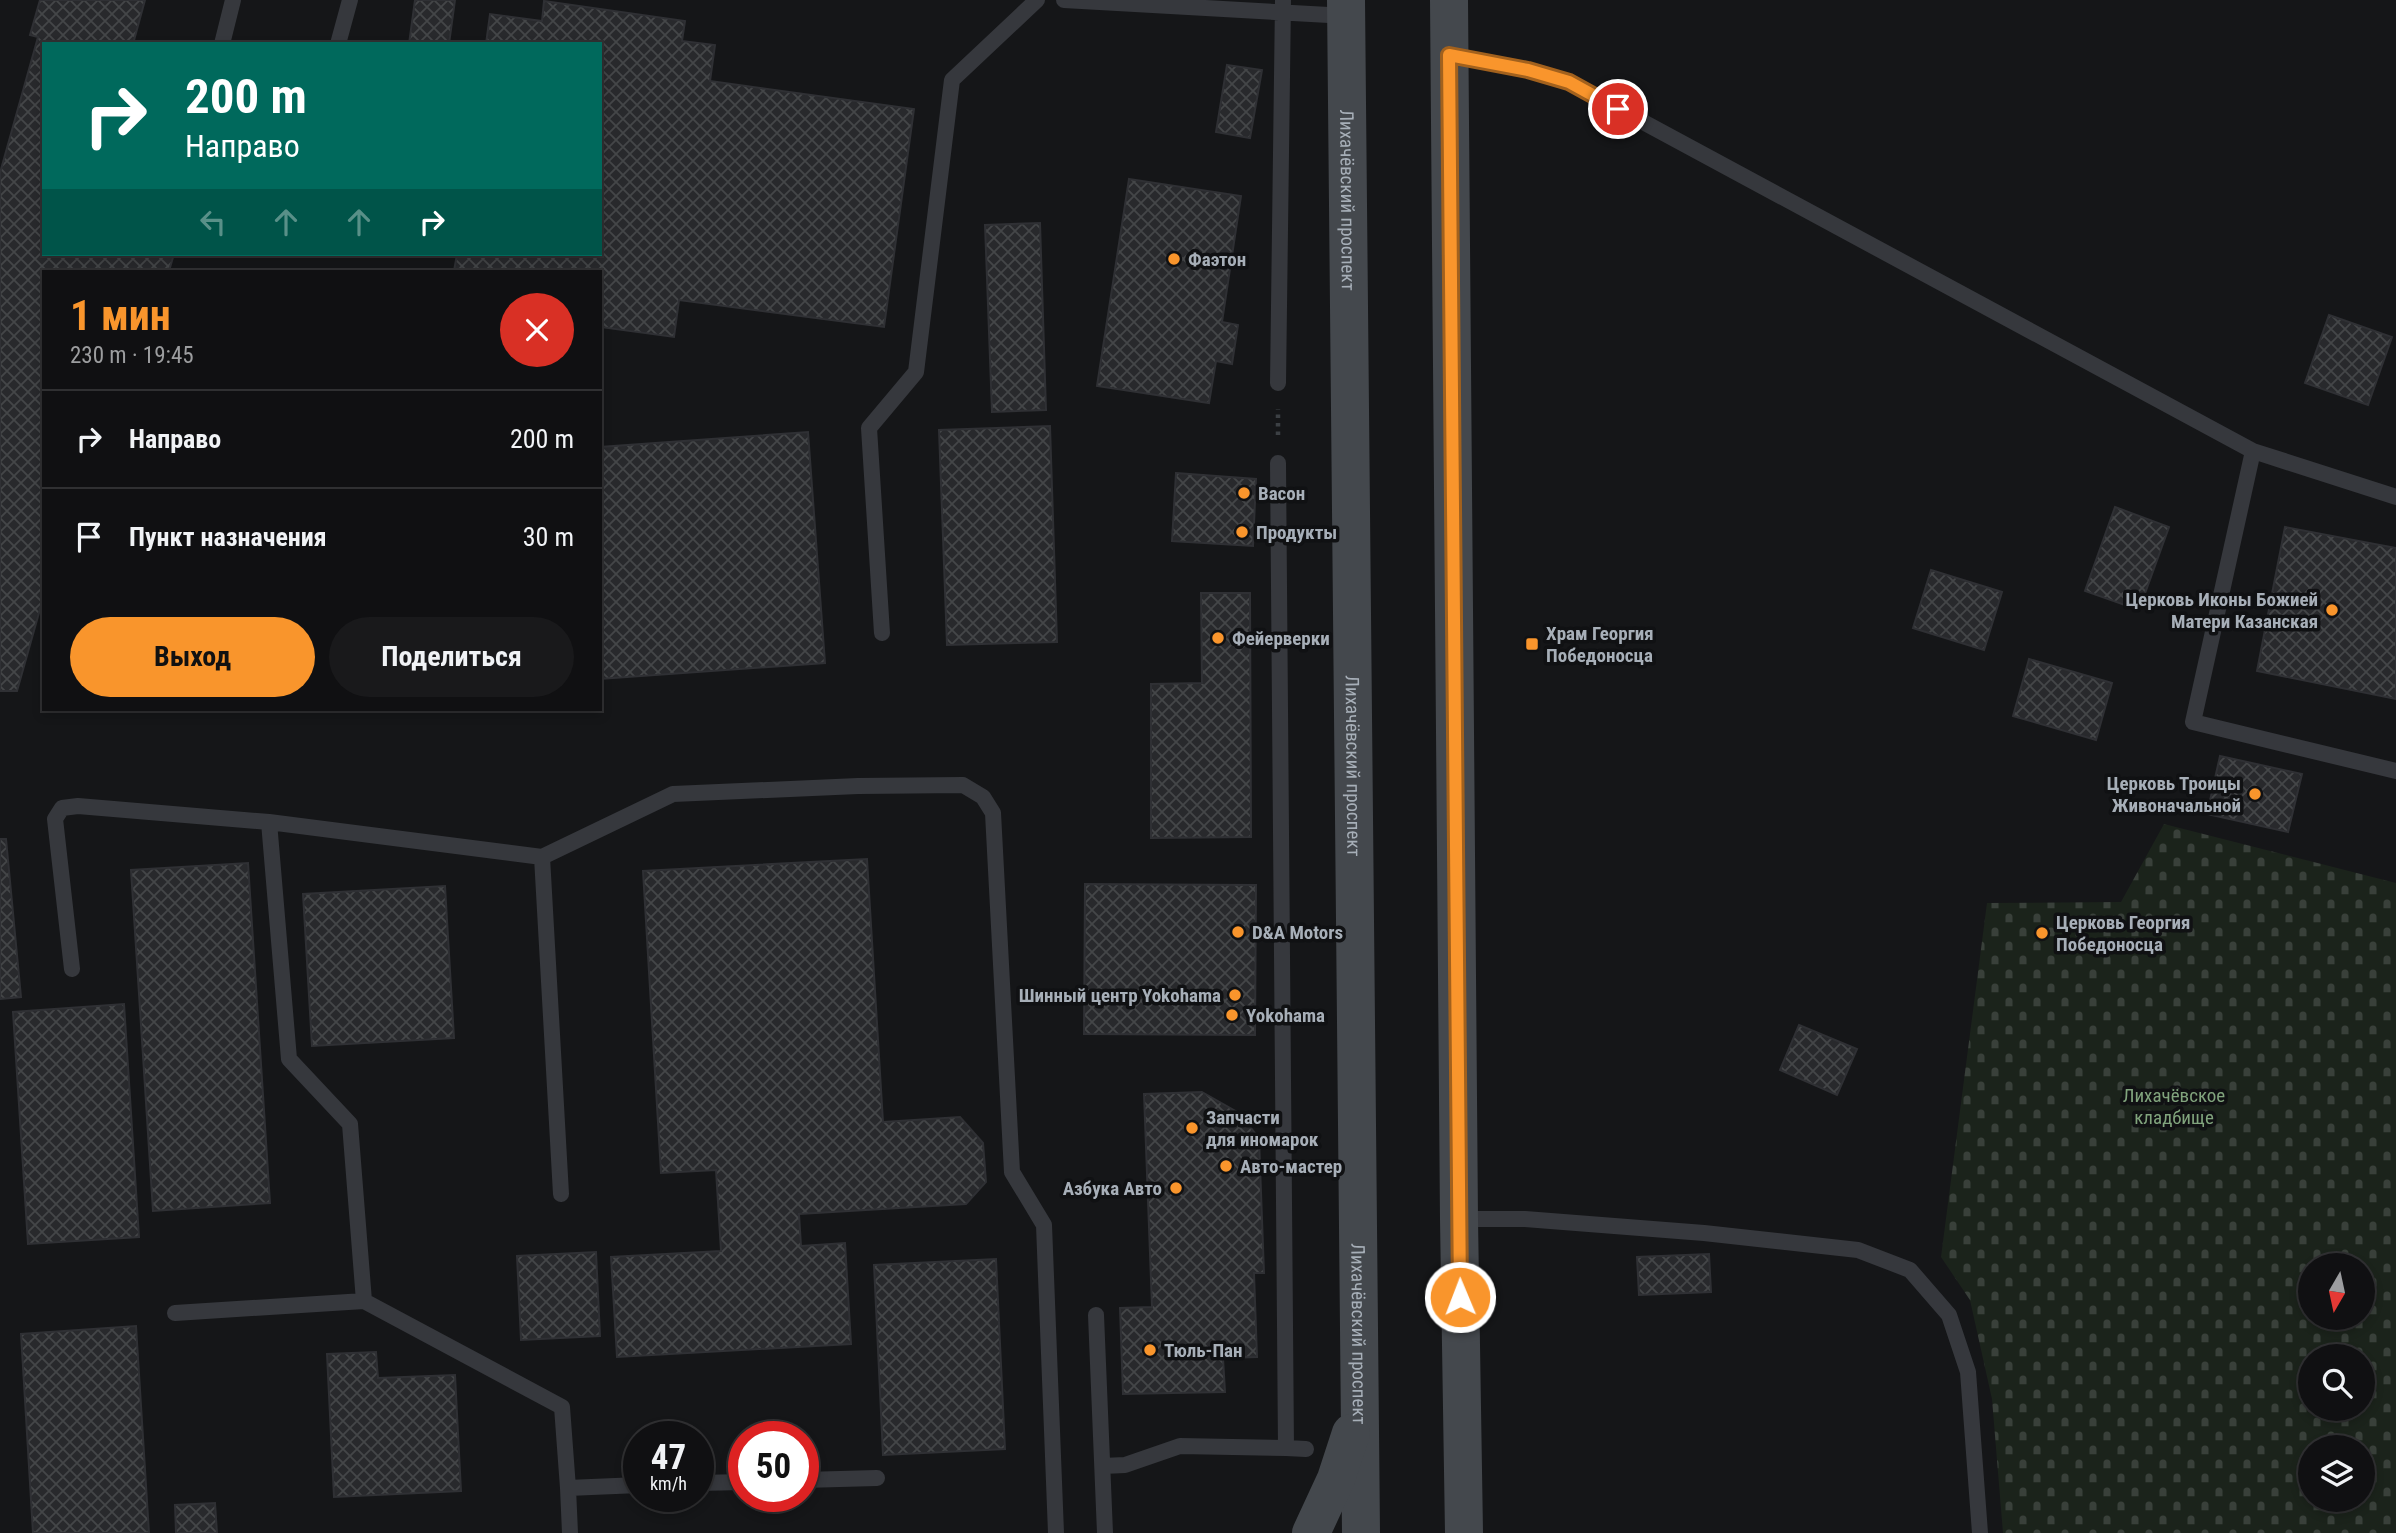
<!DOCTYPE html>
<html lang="ru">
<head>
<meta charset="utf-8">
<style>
  body { margin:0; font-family:"Roboto Condensed",sans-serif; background:#19191b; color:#f1f3f6; height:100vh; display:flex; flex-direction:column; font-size:26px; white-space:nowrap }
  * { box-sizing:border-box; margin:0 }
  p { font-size:23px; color:#9c9d9f }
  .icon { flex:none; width:38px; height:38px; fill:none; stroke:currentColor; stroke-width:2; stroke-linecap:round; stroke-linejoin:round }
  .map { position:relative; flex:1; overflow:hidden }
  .drawer { position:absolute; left:42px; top:270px; width:560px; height:441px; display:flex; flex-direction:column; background:#101012; border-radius:0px; box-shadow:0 4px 10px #0003,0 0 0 2px #303032 }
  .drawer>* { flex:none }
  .guide { position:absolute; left:42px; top:42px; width:560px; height:214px; border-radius:0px; box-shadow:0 4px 10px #0003,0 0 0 2px #303032; background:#00695c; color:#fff; overflow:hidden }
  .needle { width:46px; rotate:189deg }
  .buttons { position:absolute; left:2298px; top:1253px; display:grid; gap:14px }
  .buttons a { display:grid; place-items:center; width:77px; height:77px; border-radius:50%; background:#101012; box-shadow:0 4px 10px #0003,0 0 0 2px #303032; font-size:35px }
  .speed { position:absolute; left:623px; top:1421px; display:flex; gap:14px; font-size:35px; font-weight:700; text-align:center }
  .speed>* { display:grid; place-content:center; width:91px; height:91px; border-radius:50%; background:#101012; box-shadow:0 4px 10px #0003,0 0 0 2px #303032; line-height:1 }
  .speed small { font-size:18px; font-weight:400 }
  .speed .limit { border:10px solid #d22; background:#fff; color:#111 }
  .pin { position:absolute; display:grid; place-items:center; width:60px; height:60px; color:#fff; margin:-30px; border:4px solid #fff; border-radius:50%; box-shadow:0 2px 7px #0007 }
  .me { position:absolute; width:77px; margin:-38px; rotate:359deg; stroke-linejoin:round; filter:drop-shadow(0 0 5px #0008) }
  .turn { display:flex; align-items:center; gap:24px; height:147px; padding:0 28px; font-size:32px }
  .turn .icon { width:91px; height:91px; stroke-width:2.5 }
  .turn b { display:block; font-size:49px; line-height:60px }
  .lanes { display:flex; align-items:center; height:66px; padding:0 28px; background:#0003; justify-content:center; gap:35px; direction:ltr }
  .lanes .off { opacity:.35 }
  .round { display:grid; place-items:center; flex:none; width:74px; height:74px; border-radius:37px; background:#19191b }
  .head { display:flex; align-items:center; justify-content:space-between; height:119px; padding:0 28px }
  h1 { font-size:42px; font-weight:700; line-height:52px; color:#f9952c }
  .button { display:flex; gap:14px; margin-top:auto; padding:14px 28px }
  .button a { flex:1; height:80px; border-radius:42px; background:#f9952c; color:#111; font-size:28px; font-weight:700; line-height:80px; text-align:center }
  .button a+a { background:#19191b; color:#f1f3f6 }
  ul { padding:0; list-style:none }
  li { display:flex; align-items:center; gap:21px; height:98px; padding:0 28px; border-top:2px solid #303032 }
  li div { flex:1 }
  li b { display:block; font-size:26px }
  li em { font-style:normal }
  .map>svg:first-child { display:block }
  .cemetery { fill:url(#cemetery-stones); fill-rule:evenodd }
  .building { fill:url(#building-cross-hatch); stroke:#2f3034; stroke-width:2 }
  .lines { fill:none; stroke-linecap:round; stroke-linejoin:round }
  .path { stroke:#3c4044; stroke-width:4.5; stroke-dasharray:3.5 5; stroke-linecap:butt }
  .service { stroke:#36383d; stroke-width:16 }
  .secondary { stroke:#44484d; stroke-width:38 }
  .route-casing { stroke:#a2611d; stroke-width:18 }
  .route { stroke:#f9952c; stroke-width:12 }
  .poi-dot { fill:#f9952c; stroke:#101113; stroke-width:2.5 }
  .labels { text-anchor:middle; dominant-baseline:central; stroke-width:7; stroke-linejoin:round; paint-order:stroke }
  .street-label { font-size:19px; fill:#a7afb8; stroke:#101113 }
  .poi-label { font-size:19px; font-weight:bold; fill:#a7afb8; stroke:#101113; text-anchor:start }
  .park-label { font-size:19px; fill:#81a47d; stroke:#101113 }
</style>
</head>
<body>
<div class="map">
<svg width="2396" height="1533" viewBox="0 0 2396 1533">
  <defs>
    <pattern id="cemetery-stones" width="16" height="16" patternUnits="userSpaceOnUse" patternTransform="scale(1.75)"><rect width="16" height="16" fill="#1b231b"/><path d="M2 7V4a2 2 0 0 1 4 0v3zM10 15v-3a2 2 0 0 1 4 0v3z" fill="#39403a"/></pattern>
    <pattern id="building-cross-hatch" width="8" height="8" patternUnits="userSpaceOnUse" patternTransform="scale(1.75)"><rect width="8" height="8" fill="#28292c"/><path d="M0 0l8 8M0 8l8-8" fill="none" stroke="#444648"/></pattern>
  </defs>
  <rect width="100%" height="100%" fill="#151618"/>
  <path class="cemetery" d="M 2164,824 L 2396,883 L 2396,1533 L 2003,1533 L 1992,1399 L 1970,1300 L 1941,1257 L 1987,903 L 2121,902 ZM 2310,1265 L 2362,1265 L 2362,1318 L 2310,1318 ZM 2310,1356 L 2362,1356 L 2362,1409 L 2310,1409 ZM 2310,1447 L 2362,1447 L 2362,1500 L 2310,1500 Z"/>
  <path class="building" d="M 40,0 L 145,0 L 133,44 L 44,44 L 44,254 L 174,254 L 169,271 L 44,271 L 44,595 L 17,691 L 0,691 L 0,173 L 38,37 L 30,35 Z
    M 415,0 L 455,0 L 449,44 L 409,44 Z
    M 544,1 L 685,21 L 682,41 L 715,45 L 710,81 L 914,109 L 884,327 L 679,300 L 674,337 L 600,327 L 600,271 L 454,271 L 457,254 L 600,254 L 600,44 L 486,44 L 490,14 L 542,21 Z
    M 1227,65 L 1262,70 L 1250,138 L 1216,132 Z
    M 1129,179 L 1241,196 L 1222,322 L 1238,325 L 1232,364 L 1216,361 L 1209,403 L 1097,386 Z
    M 1040,223 L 1046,410 L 992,412 L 985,225 Z
    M 2329,315 L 2392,337 L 2368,405 L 2305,383 Z
    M 1050,426 L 1057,642 L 947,645 L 939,430 Z
    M 808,432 L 825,663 L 600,679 L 600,447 Z
    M 1176,473 L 1256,479 L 1253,546 L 1172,541 Z
    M 2115,507 L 2169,527 L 2139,610 L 2085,591 Z
    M 2285,527 L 2396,548 L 2396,699 L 2257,671 Z
    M 1931,570 L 2002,592 L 1984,650 L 1913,628 Z
    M 1201,593 L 1250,593 L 1251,837 L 1151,838 L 1151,684 L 1202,683 Z
    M 2029,659 L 2112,683 L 2096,740 L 2013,716 Z
    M 2220,756 L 2302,774 L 2288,832 L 2207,814 Z
    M 0,839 L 6,839 L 21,997 L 0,999 Z
    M 867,859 L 883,1122 L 960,1117 L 983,1143 L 986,1182 L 966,1204 L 799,1214 L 801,1246 L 845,1243 L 851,1344 L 617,1357 L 611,1257 L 721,1251 L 716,1170 L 661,1173 L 643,871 Z
    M 248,863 L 270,1203 L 153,1211 L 131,870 Z
    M 1085,884 L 1256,885 L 1255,1035 L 1084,1034 Z
    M 445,886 L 454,1038 L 312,1046 L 303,894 Z
    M 124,1004 L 139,1237 L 28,1244 L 13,1012 Z
    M 1799,1025 L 1857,1049 L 1837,1095 L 1780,1070 Z
    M 1202,1092 L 1239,1113 L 1259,1138 L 1264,1273 L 1254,1273 L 1257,1357 L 1223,1358 L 1225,1392 L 1123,1394 L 1120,1308 L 1152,1307 L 1144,1094 Z
    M 596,1252 L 600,1336 L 521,1340 L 517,1256 Z
    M 1709,1254 L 1711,1292 L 1639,1295 L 1637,1257 Z
    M 996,1259 L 1005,1449 L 883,1455 L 874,1265 Z
    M 136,1326 L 149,1533 L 33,1533 L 21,1334 Z
    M 376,1352 L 378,1378 L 455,1375 L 461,1491 L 334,1497 L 327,1354 Z
    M 215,1503 L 217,1533 L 176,1533 L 175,1505 Z"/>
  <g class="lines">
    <path class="path" d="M 1278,435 L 1278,409"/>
    <path class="service" d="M 1064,0 L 1347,16
      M 222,44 L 233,0
      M 338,44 L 350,0
      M 1449,55 L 1528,70 L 1569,82 L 2253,451 L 2396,497
      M 1278,383 L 1283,0
      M 2253,451 L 2193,722 L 2396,771
      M 1278,463 L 1286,1448 L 1306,1449
      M 882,633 L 869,428 L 916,372 L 952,80 L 1037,0
      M 542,857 L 561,1194
      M 72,969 L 55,819 L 62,808 L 78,806 L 269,822
      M 1459,1219 L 1525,1219 L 1704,1233 L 1858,1250 L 1910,1270 L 1949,1315 L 1968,1372 L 1980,1533
      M 175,1313 L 364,1301
      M 1096,1315 L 1105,1533
      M 1103,1466 L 1125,1465 L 1180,1446 L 1286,1448
      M 803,1480 L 877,1478
      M 698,1483 L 744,1482
      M 568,1488 L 562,1407 L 364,1301 L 350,1124 L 289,1059 L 269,822 L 542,857 L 673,794 L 858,786 L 963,785 L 983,797 L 993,813 L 1012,1172 L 1044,1225 L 1056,1533
      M 570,1533 L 568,1488 L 639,1485"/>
    <g class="secondary">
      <path id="s1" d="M 1346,0 L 1361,1533"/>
      <path d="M 1449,0 L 1459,1219 L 1464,1533"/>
      <path d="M 1311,1533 L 1336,1479 L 1351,1433"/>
    </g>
  </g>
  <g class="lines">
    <defs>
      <path id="route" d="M 1460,1297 L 1449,55 L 1528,70 L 1569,82 L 1618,109"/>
    </defs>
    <use href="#route" class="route-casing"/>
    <use href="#route" class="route"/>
  </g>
  <g class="poi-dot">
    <circle cx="1174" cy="259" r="7"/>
    <circle cx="1244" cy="493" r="7"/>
    <circle cx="1242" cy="532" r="7"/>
    <circle cx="2332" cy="610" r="7"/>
    <circle cx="1218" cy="638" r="7"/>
    <rect x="1525" y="637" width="14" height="14" rx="3.5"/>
    <circle cx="2255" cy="794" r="7"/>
    <circle cx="1238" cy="932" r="7"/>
    <circle cx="2042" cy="933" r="7"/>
    <circle cx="1235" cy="995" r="7"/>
    <circle cx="1232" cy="1015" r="7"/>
    <circle cx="1192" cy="1128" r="7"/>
    <circle cx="1226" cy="1166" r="7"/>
    <circle cx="1176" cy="1188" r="7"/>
    <circle cx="1150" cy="1350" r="7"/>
  </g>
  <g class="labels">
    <g class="street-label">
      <text stroke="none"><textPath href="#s1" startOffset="200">Лихачёвский проспект</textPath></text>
      <text stroke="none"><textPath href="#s1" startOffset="766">Лихачёвский проспект</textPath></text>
      <text stroke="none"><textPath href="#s1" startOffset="1334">Лихачёвский проспект</textPath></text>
    </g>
    <g class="poi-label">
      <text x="1188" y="259">Фаэтон</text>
      <text x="1258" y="493">Васон</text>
      <text x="1256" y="532">Продукты</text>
      <text x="2318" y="599" text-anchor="end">Церковь Иконы Божией<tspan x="2318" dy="22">Матери Казанская</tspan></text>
      <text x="1546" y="633">Храм Георгия<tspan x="1546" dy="22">Победоносца</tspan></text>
      <text x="1232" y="638">Фейерверки</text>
      <text x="2241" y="783" text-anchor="end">Церковь Троицы<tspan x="2241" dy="22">Живоначальной</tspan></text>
      <text x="2056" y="922">Церковь Георгия<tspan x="2056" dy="22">Победоносца</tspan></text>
      <text x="1252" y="932">D&amp;A Motors</text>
      <text x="1221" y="995" text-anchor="end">Шинный центр Yokohama</text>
      <text x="1246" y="1015">Yokohama</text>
      <text x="1206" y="1117">Запчасти<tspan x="1206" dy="22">для иномарок</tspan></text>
      <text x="1240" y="1166">Авто-мастер</text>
      <text x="1162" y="1188" text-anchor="end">Азбука Авто</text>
      <text x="1164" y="1350">Тюль-Пан</text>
    </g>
    <g class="park-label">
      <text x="2174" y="1095">Лихачёвское<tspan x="2174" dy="22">кладбище</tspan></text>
    </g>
  </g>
</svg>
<div class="buttons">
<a><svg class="needle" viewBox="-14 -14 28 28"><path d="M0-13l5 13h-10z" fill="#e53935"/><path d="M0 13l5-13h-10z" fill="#9c9d9f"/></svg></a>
<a><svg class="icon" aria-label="search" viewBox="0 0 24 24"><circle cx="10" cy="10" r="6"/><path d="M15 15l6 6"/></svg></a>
<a><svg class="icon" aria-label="layers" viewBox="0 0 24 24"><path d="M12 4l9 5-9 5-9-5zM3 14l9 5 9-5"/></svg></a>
</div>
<div class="speed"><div>47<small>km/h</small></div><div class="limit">50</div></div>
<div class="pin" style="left:1618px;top:109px;background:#d93025"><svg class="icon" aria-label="arrive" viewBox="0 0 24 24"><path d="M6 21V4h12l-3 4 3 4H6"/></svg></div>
<svg class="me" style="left:1460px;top:1297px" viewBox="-20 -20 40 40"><circle r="17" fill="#f9952c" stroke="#fff" stroke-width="3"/><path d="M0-11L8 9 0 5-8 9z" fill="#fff"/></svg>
<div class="guide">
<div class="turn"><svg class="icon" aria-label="right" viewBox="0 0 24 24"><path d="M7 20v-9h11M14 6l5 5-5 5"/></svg><div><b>200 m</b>Направо</div></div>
<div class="lanes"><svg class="icon off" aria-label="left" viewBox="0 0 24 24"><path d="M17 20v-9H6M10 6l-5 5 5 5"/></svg><svg class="icon off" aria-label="ahead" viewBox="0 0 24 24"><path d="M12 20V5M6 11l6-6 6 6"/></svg><svg class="icon off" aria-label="ahead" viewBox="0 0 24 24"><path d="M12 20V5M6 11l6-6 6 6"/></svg><svg class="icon" aria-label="right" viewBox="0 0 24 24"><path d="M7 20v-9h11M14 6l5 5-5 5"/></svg></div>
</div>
<section class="drawer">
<div class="head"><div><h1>1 мин</h1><p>230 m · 19:45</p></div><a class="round" style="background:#d93025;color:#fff"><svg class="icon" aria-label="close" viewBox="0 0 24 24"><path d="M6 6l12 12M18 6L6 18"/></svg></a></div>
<ul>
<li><svg class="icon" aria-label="right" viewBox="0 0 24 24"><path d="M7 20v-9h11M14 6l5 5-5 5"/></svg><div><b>Направо</b></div><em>200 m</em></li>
<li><svg class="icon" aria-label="arrive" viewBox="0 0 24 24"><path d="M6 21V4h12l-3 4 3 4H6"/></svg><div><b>Пункт назначения</b></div><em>30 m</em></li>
</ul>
<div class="button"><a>Выход</a><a>Поделиться</a></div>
</section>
</div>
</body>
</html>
